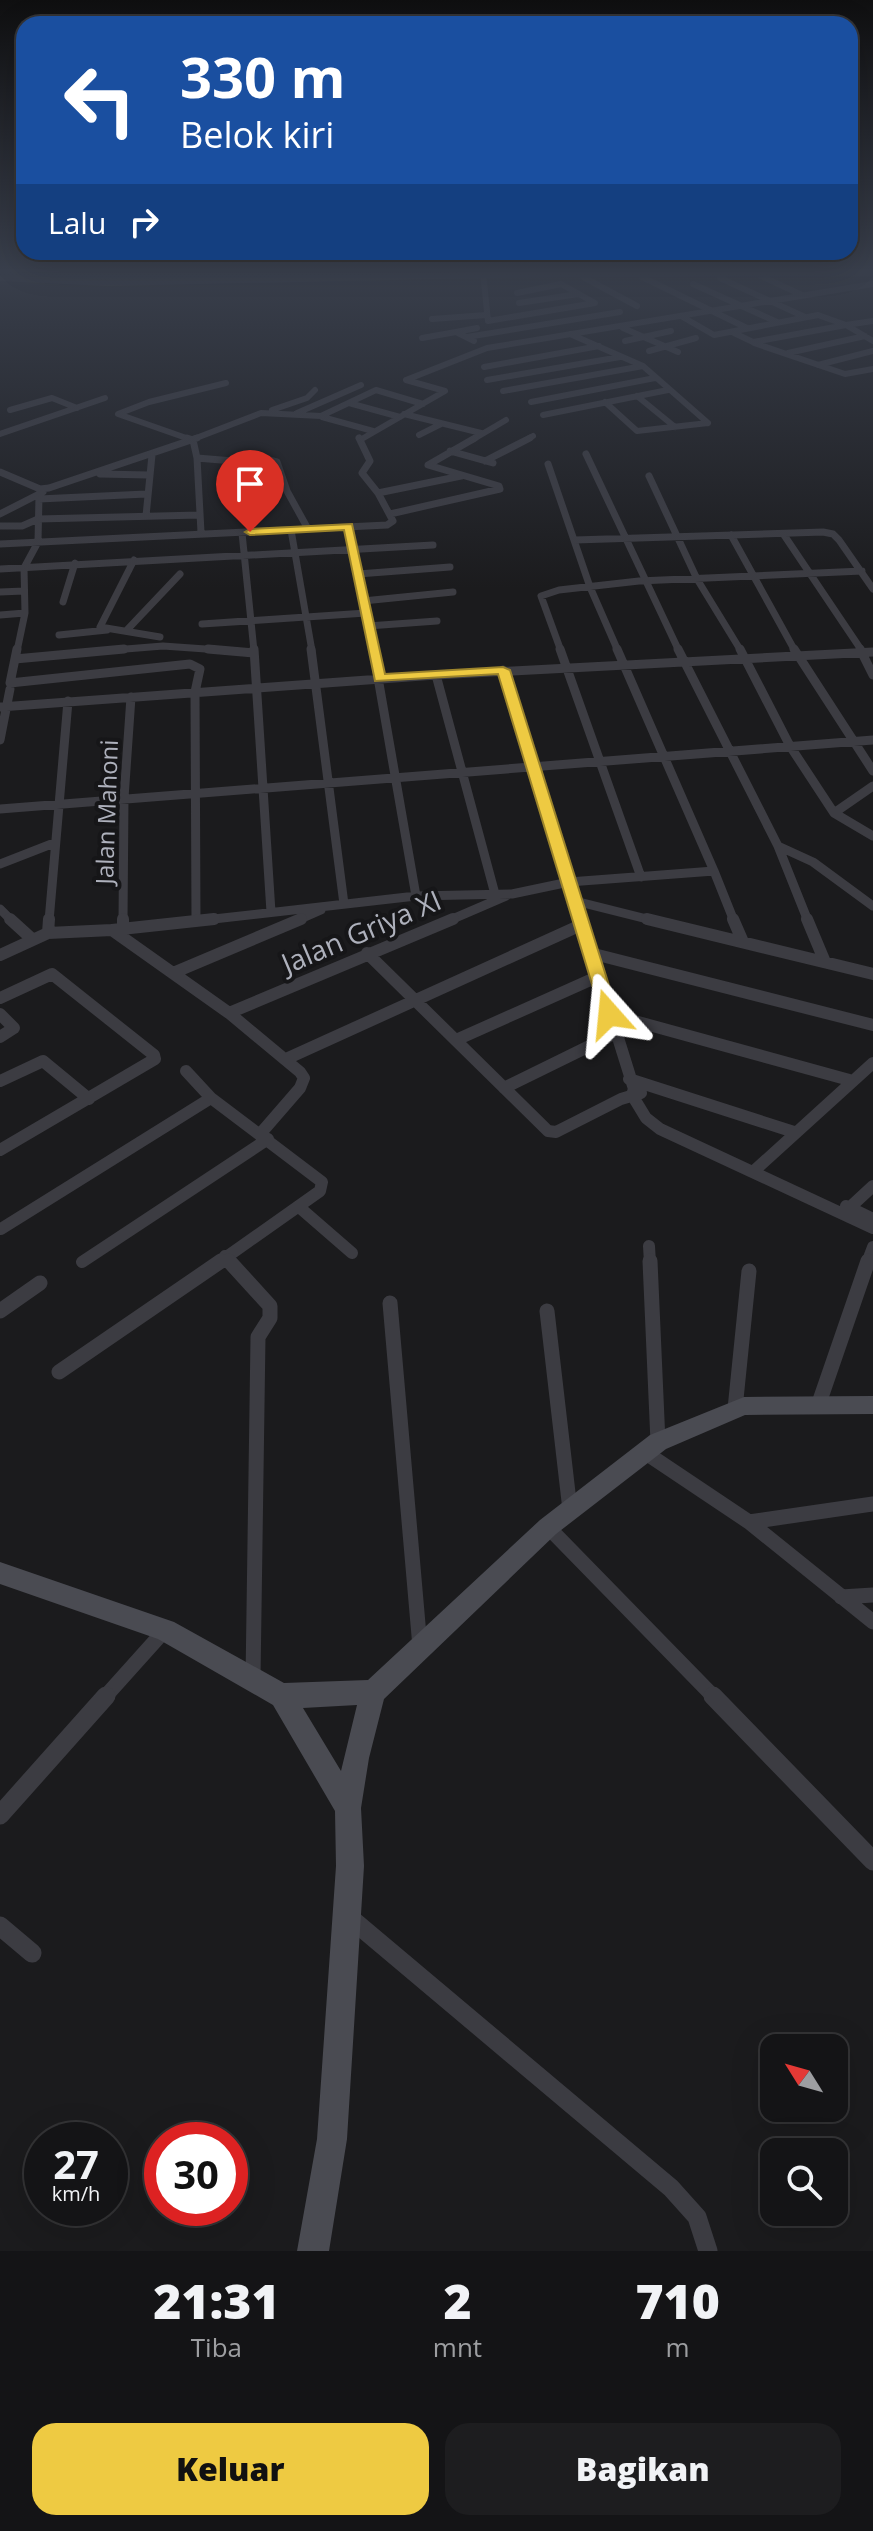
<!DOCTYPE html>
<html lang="id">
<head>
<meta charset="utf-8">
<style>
  body { margin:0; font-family:"Open Sans",sans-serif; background:#1d1d1f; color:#f1f3f6; height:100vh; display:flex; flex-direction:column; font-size:30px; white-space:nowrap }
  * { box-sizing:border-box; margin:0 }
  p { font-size:26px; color:#9d9ea1 }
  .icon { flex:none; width:44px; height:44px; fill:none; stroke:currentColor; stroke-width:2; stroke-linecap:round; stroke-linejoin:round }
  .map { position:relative; height:2251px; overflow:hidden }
  .sheet { display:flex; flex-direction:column; background:#141416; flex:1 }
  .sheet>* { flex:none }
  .hud { position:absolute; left:16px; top:16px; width:842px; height:244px; border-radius:24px; box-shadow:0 8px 32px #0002,0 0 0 2px #333335; background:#1a4fa0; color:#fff; overflow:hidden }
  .needle { width:52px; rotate:307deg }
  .fabs { position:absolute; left:760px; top:2034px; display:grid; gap:16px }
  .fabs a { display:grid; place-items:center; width:88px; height:88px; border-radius:16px; background:#141416; box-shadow:0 8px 32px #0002,0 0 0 2px #333335; font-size:40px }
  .speed { position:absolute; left:24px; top:2122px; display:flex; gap:16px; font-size:40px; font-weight:700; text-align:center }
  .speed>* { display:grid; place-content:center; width:104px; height:104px; border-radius:50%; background:#141416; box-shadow:0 8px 32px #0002,0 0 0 2px #333335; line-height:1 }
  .speed small { font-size:20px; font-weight:400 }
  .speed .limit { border:12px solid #d22; background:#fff; color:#111 }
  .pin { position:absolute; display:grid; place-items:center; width:68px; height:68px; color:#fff; margin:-82px -34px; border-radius:50% 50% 50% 0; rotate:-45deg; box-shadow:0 0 8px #0007 }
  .pin .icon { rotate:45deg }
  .me { position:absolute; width:88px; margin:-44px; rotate:342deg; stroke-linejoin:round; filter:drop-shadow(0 0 6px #0008) }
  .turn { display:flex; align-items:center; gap:28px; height:168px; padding:0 32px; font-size:36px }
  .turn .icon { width:104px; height:104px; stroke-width:2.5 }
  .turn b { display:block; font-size:56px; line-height:68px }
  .then { display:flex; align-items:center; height:76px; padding:0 32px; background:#0003; gap:16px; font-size:30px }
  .eta { display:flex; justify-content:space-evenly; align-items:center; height:136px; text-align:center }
  .eta b { font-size:48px; font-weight:800; line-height:56px }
  .primary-button { display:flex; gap:16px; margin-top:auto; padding:16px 32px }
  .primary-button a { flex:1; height:92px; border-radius:24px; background:#eeca42; color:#111; font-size:32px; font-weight:800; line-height:92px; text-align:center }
  .primary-button a+a { background:#1d1d1f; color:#f1f3f6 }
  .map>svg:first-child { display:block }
  .water { fill:#313841 }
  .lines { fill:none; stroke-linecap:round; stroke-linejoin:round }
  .street-far5 { stroke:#3c3c42; stroke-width:6 }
  .street-far4 { stroke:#3c3c42; stroke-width:7 }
  .street-far3 { stroke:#3c3c42; stroke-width:9 }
  .street-far2 { stroke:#3c3c42; stroke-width:12 }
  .street-far1 { stroke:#3c3c42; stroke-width:15 }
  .street { stroke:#3c3c42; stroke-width:19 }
  .secondary { fill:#4a4b52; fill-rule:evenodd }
  .route { fill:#eeca42; stroke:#9b832b; stroke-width:2 }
  .labels { text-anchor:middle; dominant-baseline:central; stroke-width:8; stroke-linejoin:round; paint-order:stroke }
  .far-street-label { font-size:24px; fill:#aeb1bc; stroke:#161618 }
  .street-label { font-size:28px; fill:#aeb1bc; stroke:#161618 }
</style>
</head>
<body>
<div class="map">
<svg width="873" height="2251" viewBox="0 0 873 2251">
  <rect width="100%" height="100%" fill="#1b1b1d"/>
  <path class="water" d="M 0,272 L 78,274 L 612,272 L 111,280 L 0,275 Z"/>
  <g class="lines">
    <path class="street-far5" d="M 483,272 L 488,321 L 595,303 L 561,284 L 517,293
      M 761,276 L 802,295
      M 583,277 L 637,306
      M 642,277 L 747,328
      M 0,278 L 108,283 L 483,275 L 873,273
      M 720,278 L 805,317
      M 693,284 L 777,322
      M 519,303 L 578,294
      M 681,316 L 714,335 L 818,315 L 846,325 L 873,321
      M 432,319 L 486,315
      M 623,328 L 678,352
      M 734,333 L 753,342 L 846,325 L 873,341
      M 570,334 L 643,366 L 708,423
      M 467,337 L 620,312
      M 422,338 L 456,332
      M 474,341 L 456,332 L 477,328
      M 625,341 L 671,331
      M 754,343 L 845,374 L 873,369
      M 649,351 L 696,338
      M 788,353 L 865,336
      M 818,365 L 873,351
      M 484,367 L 599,346
      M 406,380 L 487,348 L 873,284
      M 487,380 L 620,357
      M 503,391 L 643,366
      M 637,396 L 675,427
      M 531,402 L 655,378
      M 605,402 L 637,431 L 708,423
      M 349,403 L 400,417
      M 10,410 L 52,398 L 77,408
      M 272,410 L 307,398 L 315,390
      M 297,413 L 361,385
      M 404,414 L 481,433
      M 543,415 L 668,390
      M 322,417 L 373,431
      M 0,434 L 105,398
      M 419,435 L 441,424
      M 191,440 L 261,413 L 321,416 L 376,390 L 423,404
      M 192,440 L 118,414 L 149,402 L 226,383
      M 360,440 L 445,391 L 406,380
      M 472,440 L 506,420
      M 526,440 L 533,436"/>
    <path class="street-far4" d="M 187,438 L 193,440 L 197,458 L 201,532
      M 359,438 L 370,461 L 362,473 L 378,493
      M 450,451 L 493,463
      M 586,454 L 679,651
      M 197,458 L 245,462 L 250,532
      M 485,461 L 530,438
      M 245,462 L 265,459 L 277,462 L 287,491 L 308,529
      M 548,464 L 590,587 L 618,651
      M 0,472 L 40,489 L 49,488 L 197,438
      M 100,474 L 149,475
      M 649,476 L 697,579 L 741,651
      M 39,499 L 146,494
      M 0,514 L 43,492
      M 390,514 L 500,489 L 499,486 L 428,465 L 475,438
      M 146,516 L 152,455
      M 0,526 L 22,526 L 38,519 L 199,515
      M 348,527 L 374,651
      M 291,530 L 312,651
      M 242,533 L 254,651
      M 731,535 L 795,651
      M 784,535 L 862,651
      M 575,540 L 823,532 L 833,534 L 839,540 L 873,589
      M 0,544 L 387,525 L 393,521 L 378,493 L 461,476
      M 134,560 L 100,627 L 160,637
      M 0,569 L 433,545
      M 358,574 L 450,567
      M 0,592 L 24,591
      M 363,601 L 453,592
      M 63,602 L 75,563
      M 0,615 L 25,613
      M 202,624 L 366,613
      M 368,626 L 437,621
      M 126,631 L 180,574
      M 59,635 L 107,630
      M 17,651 L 25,613 L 24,568 L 38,542 L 39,496
      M 101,651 L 163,646 L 234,651
      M 561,651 L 541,596 L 559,590 L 639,581 L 862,571"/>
    <path class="street-far3" d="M 17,649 L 10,683 L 190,664 L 200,669 L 195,692 L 196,920
      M 208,649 L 254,653
      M 254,649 L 271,912
      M 311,649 L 344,904
      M 373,649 L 416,896
      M 560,649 L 641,877
      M 617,649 L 714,871
      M 678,649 L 778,846 L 808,921
      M 740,649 L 790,746 L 834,813 L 873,836
      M 794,649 L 873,771
      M 860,649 L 873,675
      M 15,659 L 124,649
      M 503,670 L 581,921
      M 436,675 L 495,894
      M 0,707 L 436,675 L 873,652
      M 0,740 L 10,689
      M 0,809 L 873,740
      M 834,813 L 873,786
      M 778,846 L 813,862 L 873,906
      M 0,864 L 54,843
      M 575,901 L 655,921
      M 0,909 L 12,921
      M 49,921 L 68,701
      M 123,921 L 124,798 L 131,697
      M 196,921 L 416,896 L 512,894 L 569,882 L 714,871 L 734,921
      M 296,921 L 321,910
      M 448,921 L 506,896"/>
    <path class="street-far2" d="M 10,919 L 32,939
      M 581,919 L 634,1089 L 632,1095 L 646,1118 L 660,1129 L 873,1228
      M 647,919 L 873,974
      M 733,919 L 743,942
      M 807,919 L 825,962
      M 123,929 L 123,919
      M 112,930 L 229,1013 L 300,1072 L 304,1078 L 300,1088 L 261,1133
      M 48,933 L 49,919
      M 367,953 L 548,1131 L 556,1132 L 621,1099 L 641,1093
      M 590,953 L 873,1025
      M 0,955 L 48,933 L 112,930 L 214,919
      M 173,973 L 301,919
      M 0,998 L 52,974 L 154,1055 L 155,1059 L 0,1150
      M 229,1013 L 453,919
      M 0,1014 L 14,1028 L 0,1037
      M 609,1014 L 853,1081
      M 456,1040 L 597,977
      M 286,1059 L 581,925
      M 186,1071 L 211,1098
      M 629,1079 L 794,1132
      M 0,1081 L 43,1061 L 89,1099
      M 504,1088 L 614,1034
      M 754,1171 L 873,1063
      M 846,1206 L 873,1219
      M 299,1207 L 352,1253
      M 846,1211 L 873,1186
      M 1,1229 L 211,1098 L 322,1182 L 320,1191 L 218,1263
      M 649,1246 L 650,1263
      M 225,1256 L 231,1263
      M 82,1262 L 268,1139
      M 867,1263 L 873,1247"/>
    <path class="street-far1" d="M 229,1261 L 270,1306 L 270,1318 L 258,1337 L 253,1679
      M 650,1261 L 658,1442
      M 390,1303 L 420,1647
      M 0,1311 L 40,1283
      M 547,1311 L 570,1510
      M 59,1372 L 221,1261
      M 818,1406 L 868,1261
      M 735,1409 L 749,1271
      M 646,1453 L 749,1522 L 873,1622
      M 749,1522 L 873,1504
      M 548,1527 L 715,1698
      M 841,1597 L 873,1595
      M 104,1698 L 165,1630"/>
    <path class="street" d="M 713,1696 L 873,1861
      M 0,1815 L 106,1696
      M 349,1917 L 671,2188 L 697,2217 L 708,2251
      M 0,1926 L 32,1953"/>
    <path class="secondary" d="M 873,1396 L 873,1414 L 745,1415 L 666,1449 L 556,1534 L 384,1699 L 369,1758 L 361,1808 L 364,1866 L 347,2139 L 329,2251 L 297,2251 L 317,2139 L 336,1866 L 335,1811 L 273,1705 L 158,1639 L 0,1584 L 0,1562 L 174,1622 L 284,1683 L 368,1680 L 540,1520 L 650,1435 L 744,1397 ZM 357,1705 L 341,1771 L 303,1708 Z"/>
  </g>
  <linearGradient id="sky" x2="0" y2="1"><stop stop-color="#0f0f10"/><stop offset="0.46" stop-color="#393f4c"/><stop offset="1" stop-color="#393f4c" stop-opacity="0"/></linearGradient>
  <rect width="873" height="588" fill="url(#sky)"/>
  <path class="route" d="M 352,524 L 385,674 L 503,667 L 510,670 L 618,1014 L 615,1018 L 609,1019 L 601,1014 L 498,674 L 375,681 L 344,530 L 250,535 L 245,532 L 250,529 Z"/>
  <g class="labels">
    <g class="far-street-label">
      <text transform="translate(106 812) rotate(-88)">Jalan Mahoni</text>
    </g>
    <g class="street-label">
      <text transform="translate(361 931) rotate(-23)">Jalan Griya XI</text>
    </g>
  </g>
</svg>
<div class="fabs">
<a><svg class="needle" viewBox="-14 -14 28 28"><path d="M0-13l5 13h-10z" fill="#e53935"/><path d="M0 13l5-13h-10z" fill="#9d9ea1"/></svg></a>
<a><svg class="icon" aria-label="search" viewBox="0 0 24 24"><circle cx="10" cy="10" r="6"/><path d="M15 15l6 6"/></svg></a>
</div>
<div class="speed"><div>27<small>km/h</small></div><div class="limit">30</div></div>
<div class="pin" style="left:250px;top:532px;background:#d93025"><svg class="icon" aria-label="arrive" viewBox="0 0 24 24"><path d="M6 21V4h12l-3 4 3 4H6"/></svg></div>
<svg class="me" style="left:609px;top:1014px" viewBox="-20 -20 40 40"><path d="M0-17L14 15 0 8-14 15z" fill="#eeca42" stroke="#fff" stroke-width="4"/></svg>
<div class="hud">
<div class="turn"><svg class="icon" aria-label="left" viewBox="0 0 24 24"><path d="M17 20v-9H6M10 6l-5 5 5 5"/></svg><div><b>330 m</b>Belok kiri</div></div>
<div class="then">Lalu<svg class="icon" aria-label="right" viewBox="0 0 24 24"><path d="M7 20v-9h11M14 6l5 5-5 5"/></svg></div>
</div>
</div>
<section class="sheet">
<div class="eta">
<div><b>21:31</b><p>Tiba</p></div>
<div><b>2</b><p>mnt</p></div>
<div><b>710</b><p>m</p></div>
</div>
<div class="primary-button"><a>Keluar</a><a>Bagikan</a></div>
</section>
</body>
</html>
